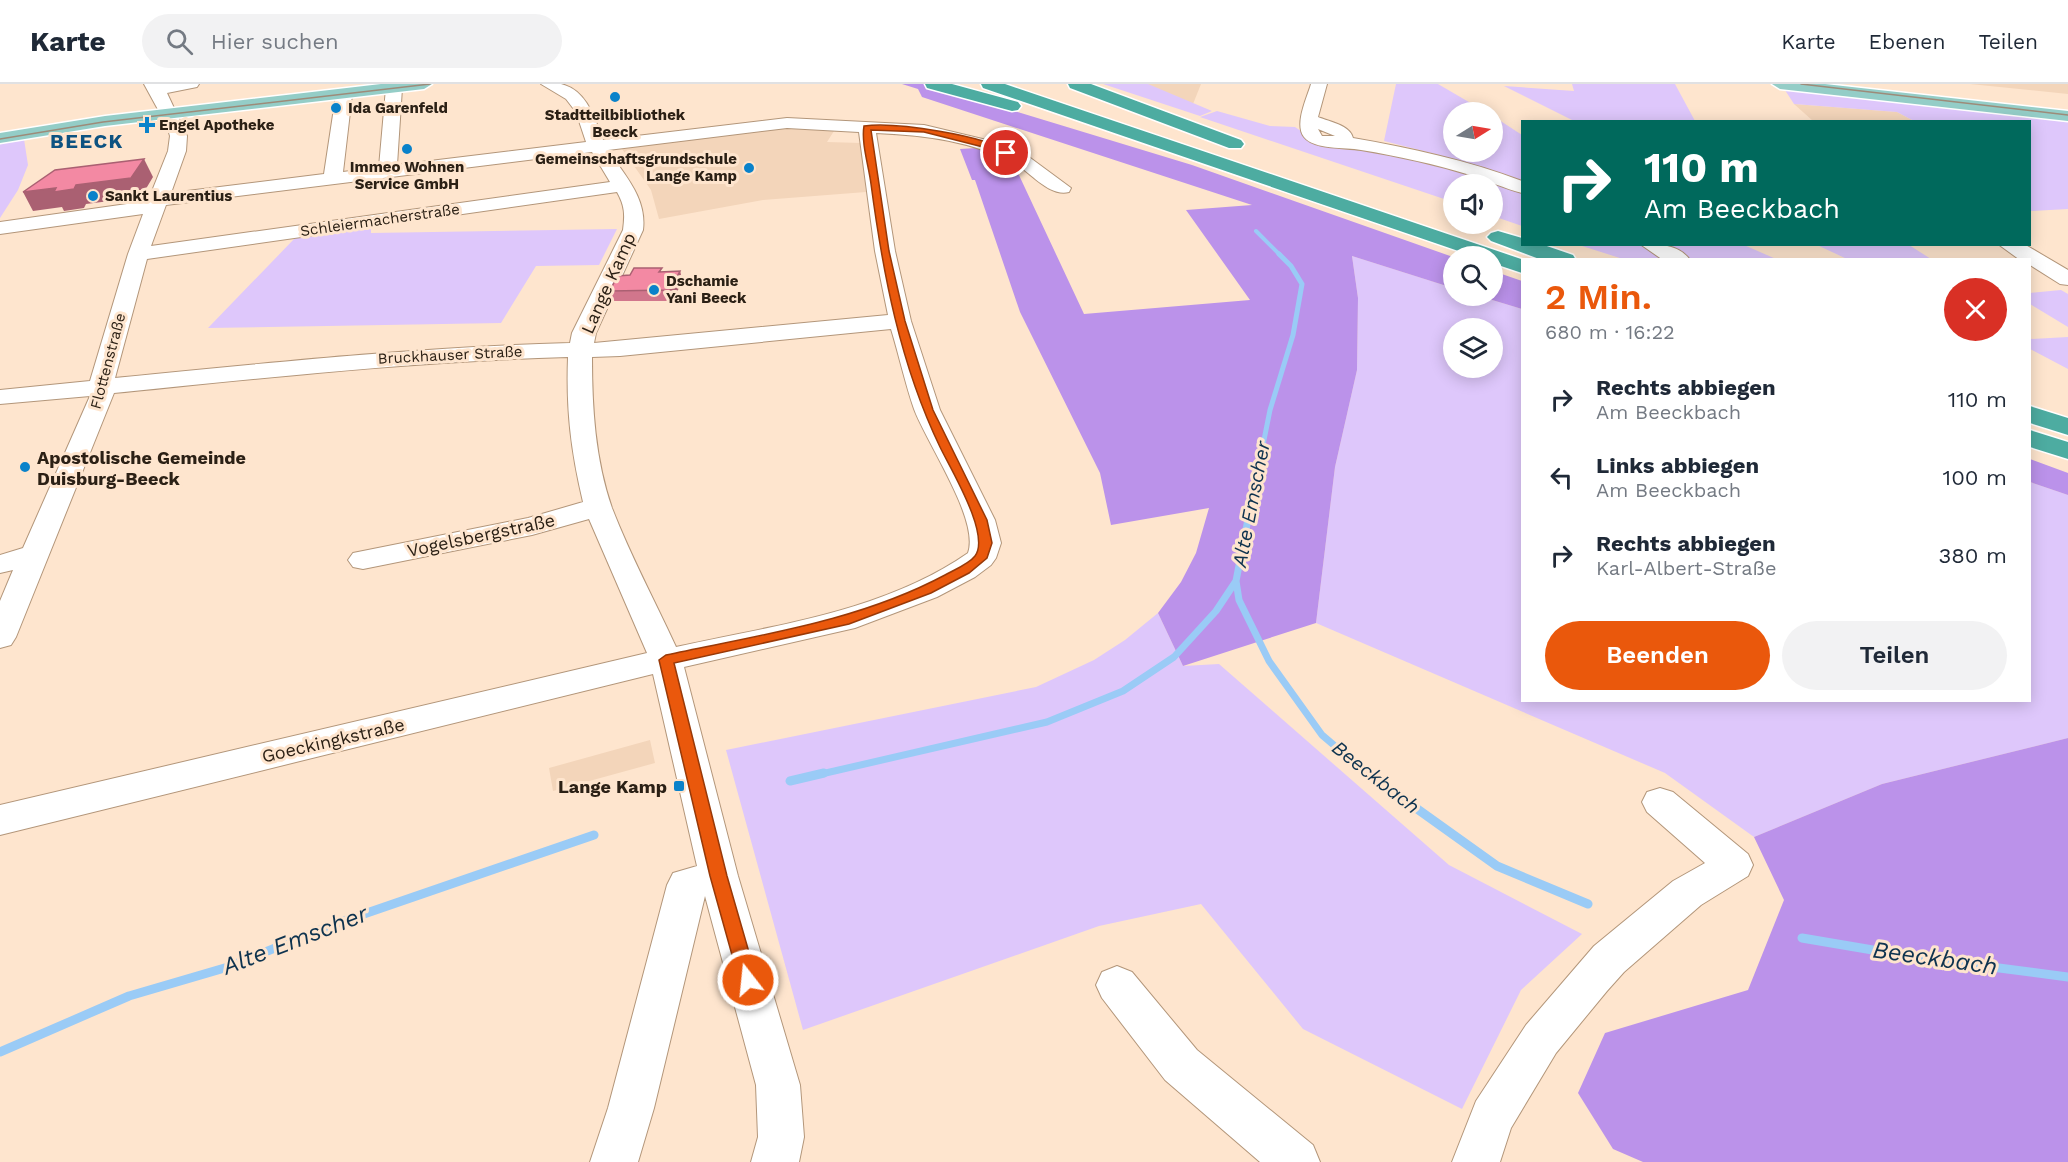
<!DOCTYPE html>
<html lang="de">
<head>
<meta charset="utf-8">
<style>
  body { margin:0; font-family:"Work Sans",sans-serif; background:#f2f2f3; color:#1f2937; height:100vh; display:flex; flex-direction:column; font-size:22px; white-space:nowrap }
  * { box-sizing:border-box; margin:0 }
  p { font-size:20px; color:#747a83 }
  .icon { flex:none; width:33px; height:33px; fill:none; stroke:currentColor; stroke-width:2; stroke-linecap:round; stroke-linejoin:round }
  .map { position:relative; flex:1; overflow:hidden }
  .panel { position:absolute; left:1521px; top:174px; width:510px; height:444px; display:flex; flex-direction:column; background:#fff; border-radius:0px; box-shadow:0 3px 15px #0003 }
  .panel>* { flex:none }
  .guide { position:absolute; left:1521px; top:36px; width:510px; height:126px; border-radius:0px; box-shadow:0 3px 15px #0003; background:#00695c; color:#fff; overflow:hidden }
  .needle { width:39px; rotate:79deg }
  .controls { position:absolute; left:1443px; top:18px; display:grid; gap:12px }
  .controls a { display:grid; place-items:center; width:60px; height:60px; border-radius:50%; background:#fff; box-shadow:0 3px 15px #0003; font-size:30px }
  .pin { position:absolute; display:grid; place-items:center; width:51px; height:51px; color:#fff; margin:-26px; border:3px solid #fff; border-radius:50%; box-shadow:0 2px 6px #0007 }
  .me { position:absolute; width:66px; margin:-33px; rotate:344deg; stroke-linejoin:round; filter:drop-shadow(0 0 4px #0008) }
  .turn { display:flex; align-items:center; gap:21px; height:126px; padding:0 24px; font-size:27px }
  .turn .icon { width:78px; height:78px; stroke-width:2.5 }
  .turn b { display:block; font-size:42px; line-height:51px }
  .round { display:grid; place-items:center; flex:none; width:63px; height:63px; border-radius:32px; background:#f2f2f3 }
  .overview { display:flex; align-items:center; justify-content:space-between; height:102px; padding:0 24px }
  h1 { font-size:36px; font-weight:600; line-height:45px; color:#ea580c }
  .button { display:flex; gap:12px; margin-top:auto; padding:12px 24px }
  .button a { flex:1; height:69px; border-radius:36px; background:#ea580c; color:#fff; font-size:24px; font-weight:600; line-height:69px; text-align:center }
  .button a+a { background:#f2f2f3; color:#1f2937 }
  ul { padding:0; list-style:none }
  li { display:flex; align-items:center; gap:18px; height:78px; padding:0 24px }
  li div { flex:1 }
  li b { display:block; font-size:22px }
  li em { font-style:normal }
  header { display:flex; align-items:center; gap:36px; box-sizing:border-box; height:84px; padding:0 30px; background:#fff; border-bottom:2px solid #e0e1e3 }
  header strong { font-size:28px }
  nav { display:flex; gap:33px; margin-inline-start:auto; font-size:21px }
  .search { width:420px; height:54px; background:#f2f2f3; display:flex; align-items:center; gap:15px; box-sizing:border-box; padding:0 21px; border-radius:33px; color:#747a83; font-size:22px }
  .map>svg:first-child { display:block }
  .built { fill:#f3d5ba }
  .green { fill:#dec7fb; fill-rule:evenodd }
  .forest { fill:#bb92ea }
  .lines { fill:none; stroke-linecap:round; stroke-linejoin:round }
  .stream-far3 { stroke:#9acbf6; stroke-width:4 }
  .stream-far2 { stroke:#9acbf6; stroke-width:5 }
  .stream-far1 { stroke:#9acbf6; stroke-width:7 }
  .stream { stroke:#9acbf6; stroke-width:9 }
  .minor-casing { stroke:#b3967a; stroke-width:2 }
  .major-casing { stroke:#fff; stroke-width:3 }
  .highway-casing { stroke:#fff; stroke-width:3 }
  .minor { fill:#fff; fill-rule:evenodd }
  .major { fill:#94cdc7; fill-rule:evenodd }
  .highway { fill:#4daca1; fill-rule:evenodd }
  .tram { stroke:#9d8b79; stroke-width:1.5 }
  .wall { fill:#d1768c }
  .shaded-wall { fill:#aa6072 }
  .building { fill:#f389a3; stroke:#aa6072; stroke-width:1.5 }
  .route { fill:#ea580c; stroke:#983908; stroke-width:1.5 }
  .poi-dot { fill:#0a82ca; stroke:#fee5ce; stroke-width:2 }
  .labels { text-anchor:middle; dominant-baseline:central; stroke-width:6; stroke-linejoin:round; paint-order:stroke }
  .far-poi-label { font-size:15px; font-weight:bold; fill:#2b2015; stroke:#fee5ce; text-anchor:start }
  .far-street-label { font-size:15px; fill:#2b2015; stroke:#fee5ce }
  .street-label { font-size:18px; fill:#2b2015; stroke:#fee5ce }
  .poi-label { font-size:18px; font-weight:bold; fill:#2b2015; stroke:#fee5ce; text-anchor:start }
  .far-district-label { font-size:20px; font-weight:bold; letter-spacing:1.5px; fill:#0d5281; stroke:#fee5ce }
  .water-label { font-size:20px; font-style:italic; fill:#0e334f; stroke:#fee5ce }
  .near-water-label { font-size:24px; font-style:italic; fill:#0e334f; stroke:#fee5ce }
</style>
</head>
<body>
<header>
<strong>Karte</strong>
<div class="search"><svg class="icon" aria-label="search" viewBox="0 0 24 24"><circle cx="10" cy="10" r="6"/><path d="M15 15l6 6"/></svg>Hier suchen</div>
<nav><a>Karte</a><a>Ebenen</a><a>Teilen</a></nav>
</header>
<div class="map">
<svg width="2068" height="1078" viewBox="0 0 2068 1078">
  <rect width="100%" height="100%" fill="#fee5ce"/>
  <path class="built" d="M 1142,0 L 1201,0 L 1193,20 Z
    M 1970,0 L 2068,0 L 2068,10 Z
    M 1794,20 L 1897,28 L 1914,37 L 1813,37 Z
    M 772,44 L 834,47 L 827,58 L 861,59 L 866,108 L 763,116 L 659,135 L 651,106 L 622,65 Z
    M 650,656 L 655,679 L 553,707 L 549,684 Z"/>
  <path class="green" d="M 1103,0 L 1148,0 L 1212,27 L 1200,32 Z
    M 1396,0 L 1438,0 L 1486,28 L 1454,28 L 1454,68 L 1492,68 L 1493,32 L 1522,51 L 1522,98 L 1439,71 L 1384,57 Z
    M 1572,0 L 1675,0 L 1695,37 L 1574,37 L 1504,2 L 1574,7 Z
    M 1783,3 L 2068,38 L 2068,125 L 2030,127 L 2030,38 L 1914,37 L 1897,28 L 1794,20 Z
    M 1217,27 L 1270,42 L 1295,43 L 1316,57 L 1339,65 L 1378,66 L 1501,98 L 1522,106 L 1522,142 L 1493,132 L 1492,100 L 1454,100 L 1453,118 L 1200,33 Z
    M 24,55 L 28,81 L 18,106 L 0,134 L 0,60 Z
    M 371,143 L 371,149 L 617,145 L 599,181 L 536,182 L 501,239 L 208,244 L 296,153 Z
    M 1579,161 L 1644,161 L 1675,175 L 1623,175 Z
    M 1658,161 L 1744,161 L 1776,175 L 1687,175 Z
    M 1817,161 L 1909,161 L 1931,175 L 1847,175 Z
    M 1352,172 L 1453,204 L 1454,212 L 1479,212 L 1522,225 L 1522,616 L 2030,616 L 2030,398 L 2068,411 L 2068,654 L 1882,700 L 1754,753 L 1665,689 L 1316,539 L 1335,383 L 1357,286 L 1358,214 ZM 1454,244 L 1492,244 L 1492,284 L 1454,284 Z
    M 2061,206 L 2068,210 L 2068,243 L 2030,220 L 2030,209 Z
    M 2068,253 L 2068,285 L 2030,265 L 2030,255 Z
    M 1158,529 L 1183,582 L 1219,580 L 1449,781 L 1582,850 L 1521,906 L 1462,1025 L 1303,945 L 1201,820 L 1099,842 L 803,946 L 726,666 L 1036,603 L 1094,576 L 1125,556 Z"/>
  <path class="forest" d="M 902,0 L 925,0 L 1192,81 L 1453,173 L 1453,204 L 1352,172 L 1358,214 L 1357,286 L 1335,383 L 1316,539 L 1183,582 L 1158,529 L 1181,498 L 1196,469 L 1209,424 L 1111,441 L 1100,389 L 1020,228 L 975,96 L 972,96 L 960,65 L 976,64 L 1011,74 L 1084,230 L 1250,216 L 1186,126 L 1252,121 L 922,13 L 918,5 Z
    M 1493,187 L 1522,197 L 1522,225 L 1479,212 L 1492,212 Z
    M 2030,375 L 2068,389 L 2068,411 L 2030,398 Z
    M 2068,654 L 2068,1078 L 1643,1078 L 1613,1065 L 1578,1009 L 1605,949 L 1748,906 L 1784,816 L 1754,753 L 1882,700 Z"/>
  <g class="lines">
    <path class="stream-far3" d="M 1256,147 L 1280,171"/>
    <path class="stream-far2" d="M 1256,396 L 1270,326 L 1293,251 L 1302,200 L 1291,182 L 1279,170"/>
    <path class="stream-far1" d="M 1236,497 L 1239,516 L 1269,577 L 1322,651 L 1369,691
      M 817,691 L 1047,638 L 1123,607 L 1174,573 L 1216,527 L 1236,497 L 1256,394"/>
    <path class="stream" d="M 1367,689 L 1497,782 L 1588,820
      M 790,697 L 824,689
      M 1802,854 L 1914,873 L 2068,893
      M 0,968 L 129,912 L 228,883 L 332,841 L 594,751"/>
    <defs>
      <path id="minor" d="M 144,0 L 199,0 L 197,3 L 167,9 L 187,52 L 186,67 L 171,109 L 324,90 L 336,11 L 344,6 L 352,11 L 343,88 L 379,83 L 386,4 L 391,0 L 400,1 L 402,4 L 397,81 L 586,58 L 576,28 L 566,15 L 541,0 C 547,0 555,0 561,0 C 587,6 595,35 603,56 L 787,34 L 924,41 L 995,58 L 1029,73 L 1071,104 L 1069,108 C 1050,113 1032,90 1017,81 C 974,57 924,51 876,49 L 895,167 L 911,237 L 940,326 L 995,436 L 1001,459 L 996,474 L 991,481 L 975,493 L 937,513 L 855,544 L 684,583 L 738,792 L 800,1001 L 804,1053 L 799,1078 L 751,1078 L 758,1053 L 756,1001 L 705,812 L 654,1024 L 638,1078 L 590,1078 L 608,1024 L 667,801 L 673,789 L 697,782 L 653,590 L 0,751 L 0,721 L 647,569 L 589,435 L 532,451 L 363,485 L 353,483 L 348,476 L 353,469 L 528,434 L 583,418 C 571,367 566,327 568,273 C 416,277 265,294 114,309 L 16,553 L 11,561 L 0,564 L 0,517 L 13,486 L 0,489 L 0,471 L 23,464 L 90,312 L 0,320 L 0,306 L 90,297 L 128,170 L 143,130 L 0,150 L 0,138 L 148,117 L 168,67 L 170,52 L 167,42 ZM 787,44 L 859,48 L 875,167 L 888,231 L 594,259 L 596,249 L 643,146 C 647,114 625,92 608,66 ZM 592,68 L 610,98 L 151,162 L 166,121 ZM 617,108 C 625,122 625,131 623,146 L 572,249 L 570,259 C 418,263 267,279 115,294 L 147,175 ZM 891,245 C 899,271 905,299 914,325 C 927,360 980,436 968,469 C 883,528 775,541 676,563 C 655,517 630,471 612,424 C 595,375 592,323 592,273 L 620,272 Z
        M 1311,0 L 1327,0 L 1318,33 C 1330,38 1350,41 1353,54 C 1410,64 1467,76 1522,97 L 1522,109 C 1505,105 1487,96 1470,91 C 1434,80 1398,72 1361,66 C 1345,63 1314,66 1304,53 C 1294,40 1307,14 1311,0 ZM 1318,45 L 1335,52 L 1322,52 Z
        M 1640,160 C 1658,160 1679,160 1690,176 L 1663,176 Z
        M 1998,160 L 2024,160 L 2068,186 L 2068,201 L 2060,200 L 2030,181 L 2030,176 L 2020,176 Z
        M 1660,704 L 1673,708 L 1748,770 L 1753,781 L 1748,792 L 1701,821 L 1624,888 L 1607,907 L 1556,969 L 1511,1044 L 1500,1078 L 1452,1078 L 1476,1017 L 1526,941 L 1594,862 L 1673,797 L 1705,779 L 1647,728 L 1642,718 L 1647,708 Z
        M 1117,882 L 1132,888 L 1197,966 L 1313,1061 L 1320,1078 L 1260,1078 L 1165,996 L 1102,914 L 1096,901 L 1102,888 Z"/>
      <path id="major" d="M 381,0 L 432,0 L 424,5 L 105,42 L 0,59 L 0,49 L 105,32 Z
        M 1772,0 L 1825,0 L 2068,27 L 2068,37 L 1780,5 Z"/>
      <path id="highway" d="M 925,0 L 952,0 L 1018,18 L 1021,22 L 1018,26 L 1012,27 L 927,4 Z
        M 981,0 L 1005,0 L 1524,176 L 1522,176 L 1522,189 L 1492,179 L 1492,172 L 1473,172 L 983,4 Z
        M 1068,0 L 1091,0 L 1241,56 L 1244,60 L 1241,64 L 1229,64 L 1070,4 Z
        M 1498,147 L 1522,154 L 1522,160 L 1541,160 L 1573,171 L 1576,176 L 1542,176 L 1491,157 L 1487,153 L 1491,149 Z
        M 2030,322 L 2068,334 L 2068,351 L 2030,339 Z
        M 2030,346 L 2068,358 L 2068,375 L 2030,363 Z"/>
    </defs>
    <use href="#minor" class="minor-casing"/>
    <use href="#major" class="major-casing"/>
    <use href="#highway" class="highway-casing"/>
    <use href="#minor" class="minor"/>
    <use href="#major" class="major"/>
    <use href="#highway" class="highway"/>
    <path class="tram" d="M 1801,0 L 2068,31
      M 0,55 L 103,38 L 430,0"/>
  </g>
  <path class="wall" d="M 680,187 L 682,197 L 673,217 L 613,217 L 610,207 L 663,188 Z"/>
  <path class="shaded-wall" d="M 144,75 L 153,93 L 141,113 L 86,120 L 84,124 L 64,127 L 62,123 L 33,127 L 23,108 Z
    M 680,187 L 682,197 L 673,217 L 670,206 Z"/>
  <path class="building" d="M 144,75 L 131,94 L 76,101 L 74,105 L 54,108 L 56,104 L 23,108 L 55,86 Z
    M 634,184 L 662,184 L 659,188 L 680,187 L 670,206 L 610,207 L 617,192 L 630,191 Z"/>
  <path class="route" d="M 864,42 C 896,38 985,51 1010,69 L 1004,71 L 987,64 L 924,48 L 871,46 L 889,167 L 905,237 L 933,326 L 987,436 L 992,459 L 987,474 L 969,489 L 931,509 L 849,540 L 674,579 L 727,792 L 757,896 L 755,902 L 748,904 L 742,902 L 739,896 L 710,792 L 659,576 L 666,571 C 760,551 859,537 945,491 C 954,486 969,480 975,472 C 991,451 950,384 940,363 C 900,280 883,190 871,100 C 869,83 861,59 864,42 Z"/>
  <g class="poi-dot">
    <circle cx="615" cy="13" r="6"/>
    <circle cx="336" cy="24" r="6"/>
    <path d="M144 32h6v6h6v6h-6v6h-6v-6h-6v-6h6z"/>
    <circle cx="407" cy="65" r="6"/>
    <circle cx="749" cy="84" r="6"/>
    <circle cx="93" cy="112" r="6"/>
    <circle cx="654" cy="206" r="6"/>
    <circle cx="25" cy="383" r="6"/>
    <rect x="673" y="696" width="12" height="12" rx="3"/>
  </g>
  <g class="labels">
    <g class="far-poi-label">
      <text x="348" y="24">Ida Garenfeld</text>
      <text x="615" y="31" text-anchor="middle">Stadtteilbibliothek<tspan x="615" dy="17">Beeck</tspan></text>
      <text x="159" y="41">Engel Apotheke</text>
      <text x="737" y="75" text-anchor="end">Gemeinschaftsgrundschule<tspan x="737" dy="17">Lange Kamp</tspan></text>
      <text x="407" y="83" text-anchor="middle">Immeo Wohnen<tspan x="407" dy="17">Service GmbH</tspan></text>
      <text x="105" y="112">Sankt Laurentius</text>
      <text x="666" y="197">Dschamie<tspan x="666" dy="17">Yani Beeck</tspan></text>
    </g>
    <g class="far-street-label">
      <text transform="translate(380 136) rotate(-8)">Schleiermacherstraße</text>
      <text transform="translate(450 271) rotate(-3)">Bruckhauser Straße</text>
      <text transform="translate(108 277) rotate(-75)">Flottenstraße</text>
    </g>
    <g class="street-label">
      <text transform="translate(608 199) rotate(-66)">Lange Kamp</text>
      <text transform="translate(481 451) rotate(-12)">Vogelsbergstraße</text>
      <text transform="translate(333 656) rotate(-13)">Goeckingkstraße</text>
    </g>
    <g class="poi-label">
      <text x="37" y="373">Apostolische Gemeinde<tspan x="37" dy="21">Duisburg-Beeck</tspan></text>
      <text x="667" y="702" text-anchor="end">Lange Kamp</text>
    </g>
    <g class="far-district-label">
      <text x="87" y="57">BEECK</text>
    </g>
    <g class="water-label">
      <text transform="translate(1251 420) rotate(-79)">Alte Emscher</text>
      <text transform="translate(1376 693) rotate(38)">Beeckbach</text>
    </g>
    <g class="near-water-label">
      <text transform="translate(295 856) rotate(-21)">Alte Emscher</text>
      <text transform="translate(1935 874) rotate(8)">Beeckbach</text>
    </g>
  </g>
</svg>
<div class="controls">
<a><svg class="needle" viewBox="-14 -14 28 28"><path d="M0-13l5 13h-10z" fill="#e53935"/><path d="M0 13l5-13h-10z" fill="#747a83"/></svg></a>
<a><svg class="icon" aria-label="sound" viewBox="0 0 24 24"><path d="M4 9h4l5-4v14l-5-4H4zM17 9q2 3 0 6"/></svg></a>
<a><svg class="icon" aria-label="search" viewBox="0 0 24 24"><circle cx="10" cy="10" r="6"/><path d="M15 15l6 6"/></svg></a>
<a><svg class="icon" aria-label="layers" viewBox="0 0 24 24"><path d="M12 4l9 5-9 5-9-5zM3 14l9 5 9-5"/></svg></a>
</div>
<div class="pin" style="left:1006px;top:69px;background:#d93025"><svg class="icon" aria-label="arrive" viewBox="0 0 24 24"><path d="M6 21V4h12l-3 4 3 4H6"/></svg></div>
<svg class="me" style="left:748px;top:896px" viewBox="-20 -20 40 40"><circle r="17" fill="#ea580c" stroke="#fff" stroke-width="3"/><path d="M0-11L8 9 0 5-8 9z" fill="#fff"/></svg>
<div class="guide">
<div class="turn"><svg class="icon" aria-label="right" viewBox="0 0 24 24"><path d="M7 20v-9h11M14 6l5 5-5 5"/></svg><div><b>110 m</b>Am Beeckbach</div></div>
</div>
<section class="panel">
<div class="overview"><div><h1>2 Min.</h1><p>680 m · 16:22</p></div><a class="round" style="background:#d93025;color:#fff"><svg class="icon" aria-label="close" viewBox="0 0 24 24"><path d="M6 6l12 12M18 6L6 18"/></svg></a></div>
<ul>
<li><svg class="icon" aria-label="right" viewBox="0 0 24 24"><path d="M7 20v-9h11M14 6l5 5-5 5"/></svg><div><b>Rechts abbiegen</b><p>Am Beeckbach</p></div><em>110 m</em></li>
<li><svg class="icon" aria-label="left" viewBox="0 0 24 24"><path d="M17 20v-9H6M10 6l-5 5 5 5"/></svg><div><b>Links abbiegen</b><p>Am Beeckbach</p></div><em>100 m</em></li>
<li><svg class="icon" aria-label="right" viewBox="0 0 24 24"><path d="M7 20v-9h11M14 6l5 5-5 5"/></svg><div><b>Rechts abbiegen</b><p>Karl-Albert-Straße</p></div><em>380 m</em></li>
</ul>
<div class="button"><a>Beenden</a><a>Teilen</a></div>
</section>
</div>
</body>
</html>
